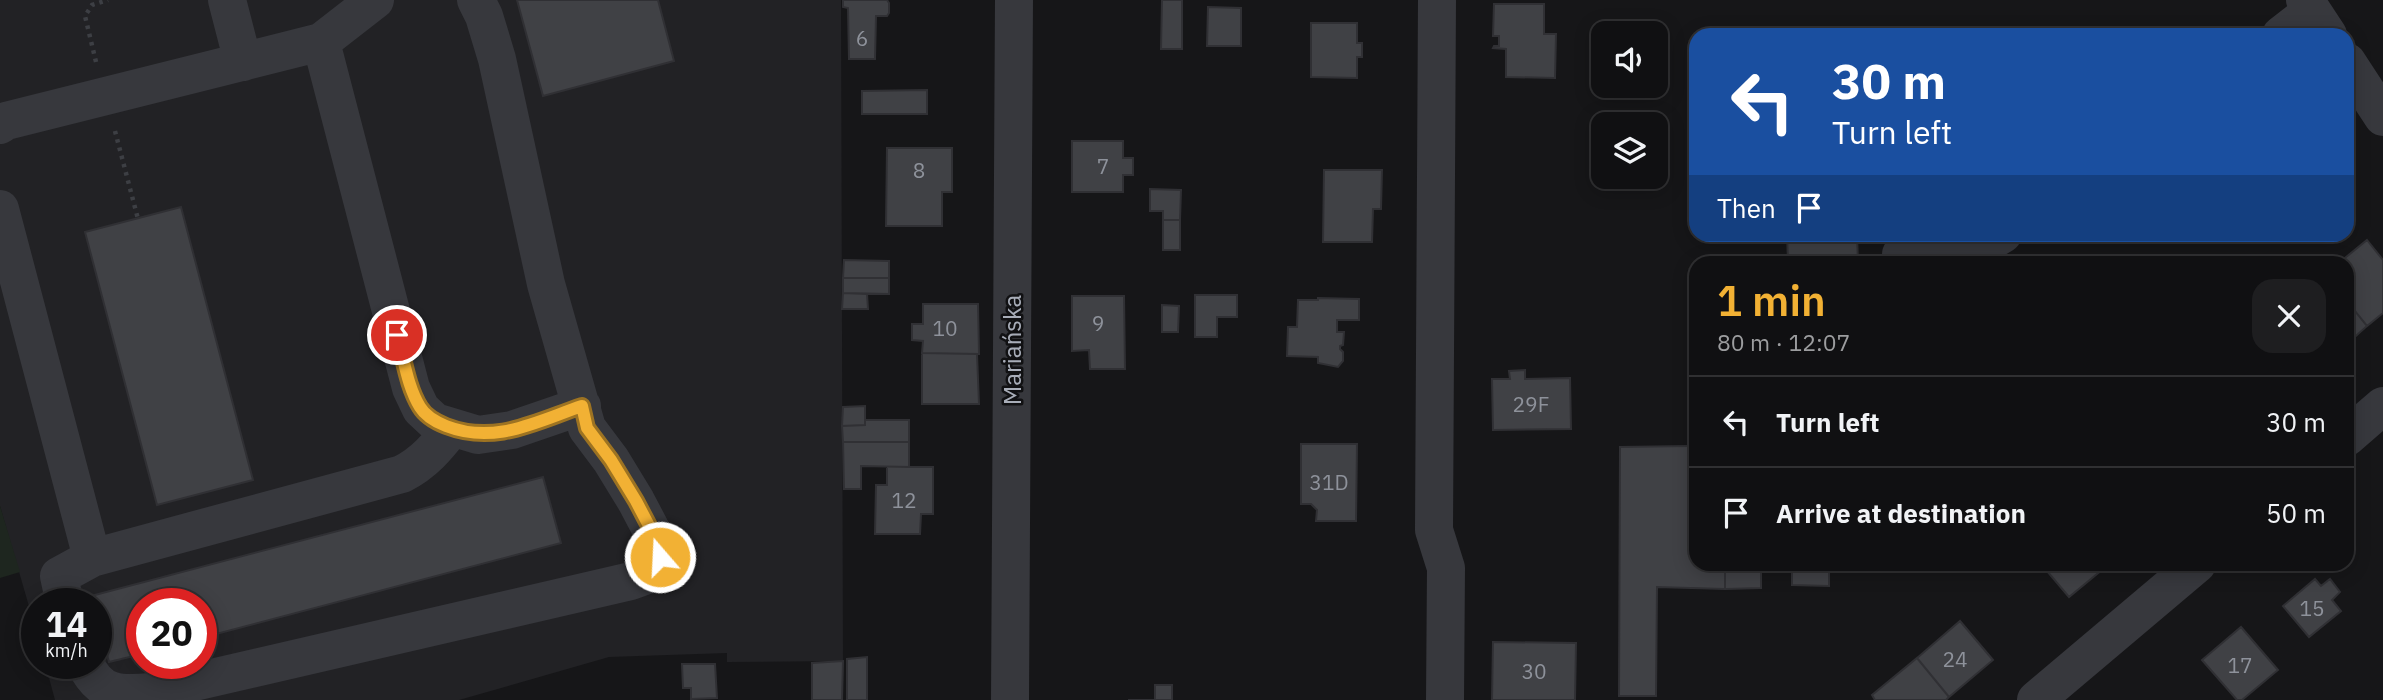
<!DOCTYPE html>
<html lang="en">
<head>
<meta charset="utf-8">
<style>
  body { margin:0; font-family:"IBM Plex Sans",sans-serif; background:#1e1e20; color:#f1f3f6; height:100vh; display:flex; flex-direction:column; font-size:26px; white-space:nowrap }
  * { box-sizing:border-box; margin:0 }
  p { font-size:23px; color:#9c9d9f }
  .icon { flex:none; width:38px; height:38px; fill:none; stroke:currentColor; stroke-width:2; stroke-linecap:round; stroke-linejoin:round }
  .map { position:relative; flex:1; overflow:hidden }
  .sheet { position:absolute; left:1689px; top:256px; width:665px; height:315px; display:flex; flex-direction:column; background:#101012; border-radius:21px; box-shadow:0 4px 18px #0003,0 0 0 2px #303032 }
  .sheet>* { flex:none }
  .top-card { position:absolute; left:1689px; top:28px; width:665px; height:214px; border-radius:21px; box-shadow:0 4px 18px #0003,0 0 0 2px #303032; background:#1a4fa0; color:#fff; overflow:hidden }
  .controls { position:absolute; left:1591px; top:21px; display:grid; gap:14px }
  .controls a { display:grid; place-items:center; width:77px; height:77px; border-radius:14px; background:#101012; box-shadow:0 4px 18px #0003,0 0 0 2px #303032; font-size:35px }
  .speed { position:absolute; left:21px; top:588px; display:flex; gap:14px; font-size:35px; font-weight:700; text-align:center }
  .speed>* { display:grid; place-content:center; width:91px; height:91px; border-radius:50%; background:#101012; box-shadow:0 4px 18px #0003,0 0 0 2px #303032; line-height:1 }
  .speed small { font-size:18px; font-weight:400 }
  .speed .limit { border:10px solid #d22; background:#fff; color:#111 }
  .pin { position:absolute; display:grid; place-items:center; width:60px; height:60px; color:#fff; margin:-30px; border:4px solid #fff; border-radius:50%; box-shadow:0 2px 7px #0007 }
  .me { position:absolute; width:77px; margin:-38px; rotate:341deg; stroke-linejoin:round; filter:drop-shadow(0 0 5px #0008) }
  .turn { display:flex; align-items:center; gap:24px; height:147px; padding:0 28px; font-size:32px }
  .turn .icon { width:91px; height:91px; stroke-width:2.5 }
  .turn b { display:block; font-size:49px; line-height:60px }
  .then { display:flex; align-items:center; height:66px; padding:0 28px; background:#0003; gap:14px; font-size:26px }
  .round { display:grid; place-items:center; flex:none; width:74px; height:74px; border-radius:21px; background:#1e1e20 }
  .head { display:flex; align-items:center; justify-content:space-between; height:119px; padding:0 28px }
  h1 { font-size:42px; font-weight:600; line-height:52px; color:#f2b134 }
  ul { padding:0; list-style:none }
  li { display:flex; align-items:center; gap:21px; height:91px; padding:0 28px; border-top:2px solid #303032 }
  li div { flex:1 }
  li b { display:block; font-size:26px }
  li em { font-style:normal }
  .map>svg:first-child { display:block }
  .built { fill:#222225; fill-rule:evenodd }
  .green { fill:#1e261f }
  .building { fill:#404145; stroke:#303034; stroke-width:2 }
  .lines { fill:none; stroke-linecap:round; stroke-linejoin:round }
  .path { stroke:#3d3f44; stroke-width:4.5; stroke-dasharray:3.5 5; stroke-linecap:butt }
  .minor { stroke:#37383d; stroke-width:38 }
  .route-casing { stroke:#9d7322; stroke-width:18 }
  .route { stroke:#f2b134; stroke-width:12 }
  .labels { text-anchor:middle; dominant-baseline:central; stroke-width:5; stroke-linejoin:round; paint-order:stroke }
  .number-label { font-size:21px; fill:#8e929b }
  .street-label { font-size:24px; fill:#a8adb8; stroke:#111113 }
</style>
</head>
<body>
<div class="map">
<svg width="2383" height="700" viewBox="0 0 2383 700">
  <rect width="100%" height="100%" fill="#161618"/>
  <path class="built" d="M 0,0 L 841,0 L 843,661 L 727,662 L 727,653 L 609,657 L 459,700 L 55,700 L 45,663 L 96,663 L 96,604 L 37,604 L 37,634 L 0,506 ZM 142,604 L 201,604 L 201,663 L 142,663 Z"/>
  <path class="green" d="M 0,506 L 20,572 L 0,578 Z"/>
  <path class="building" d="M 517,0 L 658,0 L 674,61 L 543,96 Z
    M 843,0 L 887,0 L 889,3 L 889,13 L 887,16 L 876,16 L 875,59 L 849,59 L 848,8 L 843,7 Z
    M 1162,0 L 1182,0 L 1182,49 L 1161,49 Z
    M 1494,4 L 1544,4 L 1544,34 L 1556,34 L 1555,78 L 1506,77 L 1506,49 L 1493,48 L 1494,46 L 1499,46 L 1499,36 L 1493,36 Z
    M 1208,7 L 1241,8 L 1241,46 L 1207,46 Z
    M 1311,23 L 1357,23 L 1357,43 L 1362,43 L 1362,57 L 1357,57 L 1357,78 L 1311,77 Z
    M 927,90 L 927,114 L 862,114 L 862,91 Z
    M 1072,141 L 1123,141 L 1123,158 L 1133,158 L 1133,175 L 1123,175 L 1123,192 L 1072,192 Z
    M 887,148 L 952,148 L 952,192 L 942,192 L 942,226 L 886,226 Z
    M 1324,170 L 1382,170 L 1381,209 L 1373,209 L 1372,242 L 1323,242 Z
    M 1150,189 L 1181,190 L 1180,220 L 1163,220 L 1163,211 L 1150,211 Z
    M 181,207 L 253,480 L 157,505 L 85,232 Z
    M 1163,220 L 1180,220 L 1180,250 L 1163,250 Z
    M 1787,234 L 1877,234 L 1857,235 L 1858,262 L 1788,262 Z
    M 2367,240 L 2383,260 L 2383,313 L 2367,326 L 2347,301 L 2347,262 L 2340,262 Z
    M 844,260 L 889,261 L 889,278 L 843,278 Z
    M 843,278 L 889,278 L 889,294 L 843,293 Z
    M 843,293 L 867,294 L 868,309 L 842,309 Z
    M 1195,295 L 1237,295 L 1237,317 L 1217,317 L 1217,337 L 1195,337 Z
    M 1072,296 L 1124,296 L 1125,369 L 1090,369 L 1089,350 L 1072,351 Z
    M 1318,298 L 1359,299 L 1359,320 L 1337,320 L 1337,332 L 1344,332 L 1343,345 L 1340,346 L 1340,349 L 1343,352 L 1343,361 L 1338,367 L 1318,363 L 1318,357 L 1287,356 L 1288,327 L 1297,327 L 1298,300 L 1318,300 Z
    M 2347,301 L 2367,326 L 2347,344 Z
    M 923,304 L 978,304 L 979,354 L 922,353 L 923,341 L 912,340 L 912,324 L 923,324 Z
    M 1162,305 L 1179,306 L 1178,332 L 1162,332 Z
    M 922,353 L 977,354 L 979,404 L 922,404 Z
    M 1525,370 L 1525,379 L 1570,378 L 1571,429 L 1493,430 L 1492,379 L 1510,379 L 1509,371 Z
    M 865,406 L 865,425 L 842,426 L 843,407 Z
    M 865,420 L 909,420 L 909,442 L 843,442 L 842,426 L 865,425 Z
    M 843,442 L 909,442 L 909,467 L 861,466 L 861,489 L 844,489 Z
    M 1301,444 L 1357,444 L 1356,521 L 1316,521 L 1317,510 L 1311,504 L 1301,504 Z
    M 1689,446 L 1696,446 L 1696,564 L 1725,564 L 1725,589 L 1657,587 L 1656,696 L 1619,696 L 1620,447 Z
    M 887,467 L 933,467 L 933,514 L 921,514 L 920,534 L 875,534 L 876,485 L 887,485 Z
    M 543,477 L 561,543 L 201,638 L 201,604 L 142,604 L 142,654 L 109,662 L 96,615 L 96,604 L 93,604 L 91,596 Z
    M 1725,564 L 1761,564 L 1761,588 L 1725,589 Z
    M 1792,564 L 1829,564 L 1829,586 L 1792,585 Z
    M 2041,564 L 2106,564 L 2108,565 L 2069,597 Z
    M 2315,579 L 2321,586 L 2330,579 L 2340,592 L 2332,600 L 2341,611 L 2309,637 L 2283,606 Z
    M 1960,621 L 1993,660 L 1949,697 L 1917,658 Z
    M 2241,627 L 2278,670 L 2242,700 L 2237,700 L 2202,660 Z
    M 1493,642 L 1576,643 L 1575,700 L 1492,700 Z
    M 867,657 L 867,700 L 847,700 L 847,659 Z
    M 1917,658 L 1949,697 L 1946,700 L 1875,700 L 1872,695 Z
    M 843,661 L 842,700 L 812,700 L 812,663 Z
    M 682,664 L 715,664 L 717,698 L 691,699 L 691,688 L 683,688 Z
    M 1155,685 L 1172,685 L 1172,700 L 1128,700 L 1155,700 Z"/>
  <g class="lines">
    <path class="path" d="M 96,62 L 85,16 L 92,5 L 108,0
      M 115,131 L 138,219"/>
    <path class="minor" d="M 227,0 L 243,62
      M 1437,0 L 1434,530 L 1446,568 L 1445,700
      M 2305,0 L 2328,35
      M 2281,35 L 2312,11
      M 321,42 L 411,388 L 421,409 L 435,422 L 478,435 L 512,430 L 582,406
      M 2347,62 L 2383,117
      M 0,125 L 6,121 L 321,42 L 375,0
      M 0,209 L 92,558
      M 1901,254 L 1983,246 L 2003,234
      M 2347,437 L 2383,406
      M 65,604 L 59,576 L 92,558 L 402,474 C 424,463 437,447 452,428
      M 85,663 C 99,695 120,695 151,692 L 631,581 L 653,573 L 660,557 L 657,541 L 636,501 L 611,460 L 587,428 L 546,284 L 497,59 L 484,16 L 476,0
      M 1010,700 L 1014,0
      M 2036,700 L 2197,564"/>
  </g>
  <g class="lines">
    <defs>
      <path id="route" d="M 397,335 C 404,358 407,386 420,407 C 426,417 436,422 446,426 C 495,445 535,422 582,406 L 587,428 L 611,460 L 636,501 L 657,541 L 660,557"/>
    </defs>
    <use href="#route" class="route-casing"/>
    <use href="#route" class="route"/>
  </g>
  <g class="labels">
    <g class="number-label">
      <text x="862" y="38">6</text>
      <text x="1103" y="166">7</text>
      <text x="919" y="170">8</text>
      <text x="1098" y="323">9</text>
      <text x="945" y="328">10</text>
      <text x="1531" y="404">29F</text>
      <text x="1329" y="482">31D</text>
      <text x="904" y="500">12</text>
      <text x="2312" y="608">15</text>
      <text x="1955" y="659">24</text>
      <text x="2240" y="665">17</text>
      <text x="1534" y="671">30</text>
    </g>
    <g class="street-label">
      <text transform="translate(1012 350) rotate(-90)">Mariańska</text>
    </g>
  </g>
</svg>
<div class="controls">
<a><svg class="icon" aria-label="sound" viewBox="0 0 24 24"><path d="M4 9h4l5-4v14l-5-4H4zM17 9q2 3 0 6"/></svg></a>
<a><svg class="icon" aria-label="layers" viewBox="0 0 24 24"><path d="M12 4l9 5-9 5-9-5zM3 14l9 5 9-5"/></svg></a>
</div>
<div class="speed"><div>14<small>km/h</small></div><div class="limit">20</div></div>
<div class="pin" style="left:397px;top:335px;background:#d93025"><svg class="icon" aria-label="arrive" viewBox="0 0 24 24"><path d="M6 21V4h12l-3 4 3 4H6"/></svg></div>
<svg class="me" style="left:660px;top:557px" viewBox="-20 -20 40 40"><circle r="17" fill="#f2b134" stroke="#fff" stroke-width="3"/><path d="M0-11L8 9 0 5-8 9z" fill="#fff"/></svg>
<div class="top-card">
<div class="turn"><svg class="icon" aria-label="left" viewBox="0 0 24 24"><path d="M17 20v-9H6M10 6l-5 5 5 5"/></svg><div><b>30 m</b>Turn left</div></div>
<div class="then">Then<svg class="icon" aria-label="arrive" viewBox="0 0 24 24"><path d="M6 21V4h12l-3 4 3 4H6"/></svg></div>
</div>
<section class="sheet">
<div class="head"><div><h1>1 min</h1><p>80 m · 12:07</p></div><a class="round"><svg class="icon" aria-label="close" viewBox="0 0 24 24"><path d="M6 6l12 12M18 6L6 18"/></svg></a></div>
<ul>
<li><svg class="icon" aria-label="left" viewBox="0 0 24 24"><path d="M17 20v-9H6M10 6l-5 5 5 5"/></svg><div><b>Turn left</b></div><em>30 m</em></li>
<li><svg class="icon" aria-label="arrive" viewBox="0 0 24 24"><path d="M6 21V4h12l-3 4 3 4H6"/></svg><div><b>Arrive at destination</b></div><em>50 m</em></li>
</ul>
</section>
</div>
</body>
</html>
